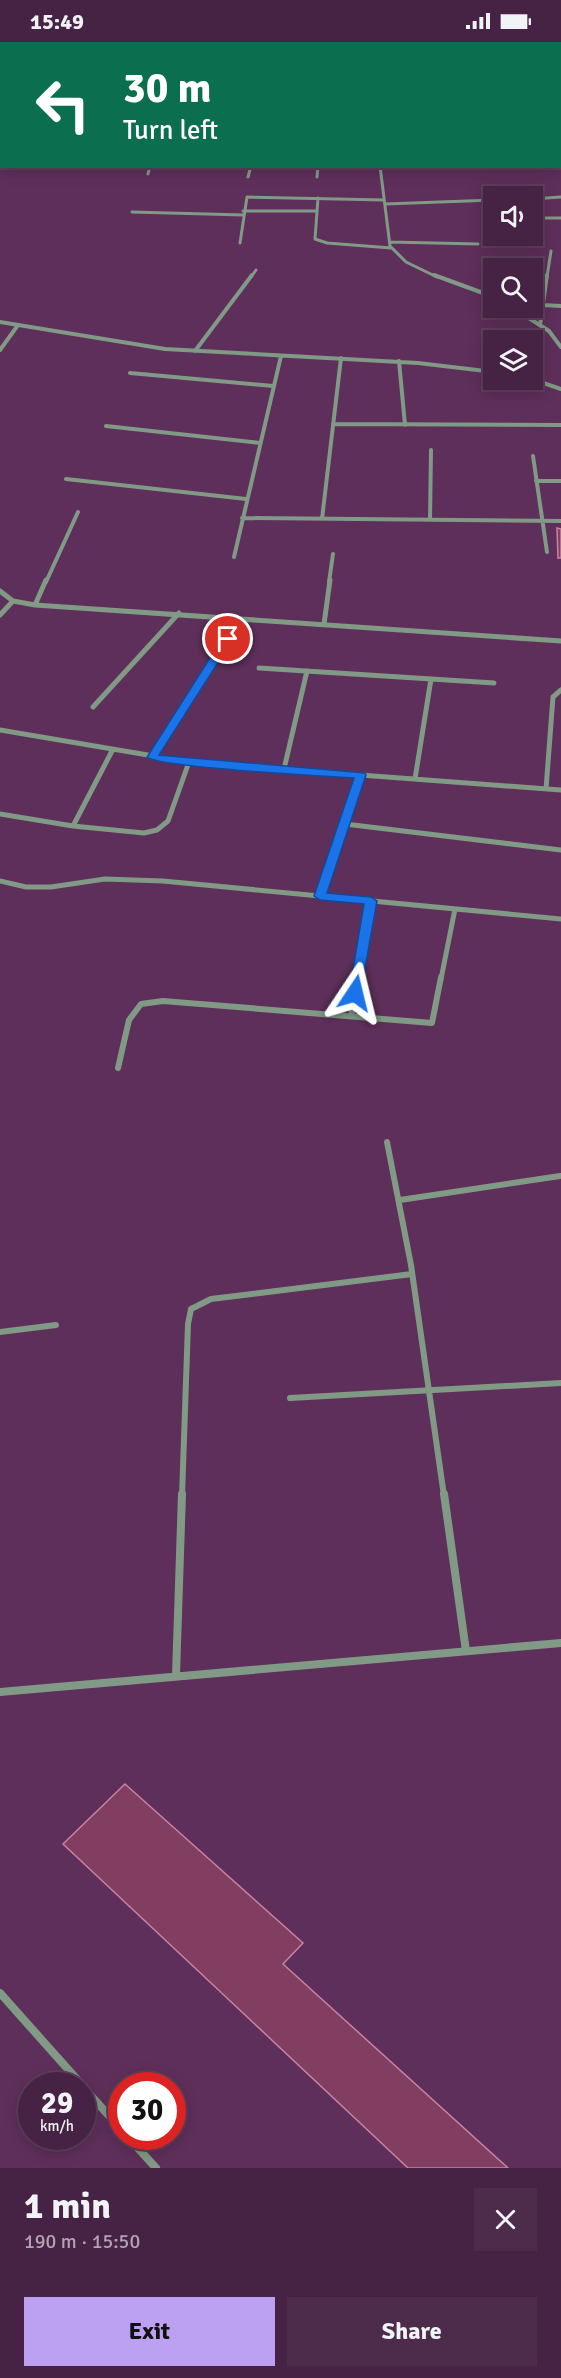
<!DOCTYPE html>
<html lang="en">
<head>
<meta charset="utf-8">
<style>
  body { margin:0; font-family:Signika,sans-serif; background:#4d2b4b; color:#f1f3f6; height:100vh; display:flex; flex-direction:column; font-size:22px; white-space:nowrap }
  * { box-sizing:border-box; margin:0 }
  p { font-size:20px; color:#b0a4b2 }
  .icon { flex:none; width:33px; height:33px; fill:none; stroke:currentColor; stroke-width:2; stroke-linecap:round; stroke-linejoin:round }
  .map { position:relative; height:2126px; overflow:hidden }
  .side { display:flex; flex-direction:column; background:#462344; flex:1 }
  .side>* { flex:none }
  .hud { position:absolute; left:0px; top:0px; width:561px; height:126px; box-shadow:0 3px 15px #0003,0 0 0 2px #5e405d; background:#0b6e4f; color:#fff; overflow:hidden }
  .buttons { position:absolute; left:483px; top:144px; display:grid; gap:12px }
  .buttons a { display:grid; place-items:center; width:60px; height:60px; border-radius:0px; background:#462344; box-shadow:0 3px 15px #0003,0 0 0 2px #5e405d; font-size:30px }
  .speed { position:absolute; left:18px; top:2030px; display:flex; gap:12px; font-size:30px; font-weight:700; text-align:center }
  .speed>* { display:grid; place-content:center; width:78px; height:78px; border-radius:50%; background:#462344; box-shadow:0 3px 15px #0003,0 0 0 2px #5e405d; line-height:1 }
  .speed small { font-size:15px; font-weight:400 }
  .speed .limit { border:9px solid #d22; background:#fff; color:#111 }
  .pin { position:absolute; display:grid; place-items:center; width:51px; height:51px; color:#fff; margin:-26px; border:3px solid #fff; border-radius:50%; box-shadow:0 2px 6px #0007 }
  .me { position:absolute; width:66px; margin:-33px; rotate:10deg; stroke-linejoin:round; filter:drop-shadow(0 0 4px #0008) }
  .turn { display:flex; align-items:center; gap:21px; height:126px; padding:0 24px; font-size:27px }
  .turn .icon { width:78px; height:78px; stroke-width:2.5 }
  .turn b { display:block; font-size:42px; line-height:51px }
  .round { display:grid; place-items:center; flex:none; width:63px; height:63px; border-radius:0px; background:#4d2b4b }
  .summary { display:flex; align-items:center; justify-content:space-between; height:102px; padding:0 24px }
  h1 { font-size:36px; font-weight:800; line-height:45px }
  .action { display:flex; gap:12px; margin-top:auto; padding:12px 24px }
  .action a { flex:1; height:69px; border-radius:0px; background:#bca0f2; color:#111; font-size:24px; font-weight:800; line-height:69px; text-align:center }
  .action a+a { background:#4d2b4b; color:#f1f3f6 }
  .status { display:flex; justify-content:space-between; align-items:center; height:42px; padding:0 30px; background:#462344; direction:ltr }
  .status svg { height:16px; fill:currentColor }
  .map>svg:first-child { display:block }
  .building { fill:#823e60; stroke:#c783a3; stroke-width:1.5 }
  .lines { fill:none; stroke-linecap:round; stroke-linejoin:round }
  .minor-far4 { stroke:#809a85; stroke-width:3 }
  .minor-far3 { stroke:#809a85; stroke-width:4 }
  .minor-far2 { stroke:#809a85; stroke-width:5 }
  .minor-far1 { stroke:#809a85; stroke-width:6 }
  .minor { stroke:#809a85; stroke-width:8 }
  .route { fill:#1a73e8; stroke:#114b97; stroke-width:1.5 }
</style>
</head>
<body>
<div class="status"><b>15:49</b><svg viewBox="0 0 49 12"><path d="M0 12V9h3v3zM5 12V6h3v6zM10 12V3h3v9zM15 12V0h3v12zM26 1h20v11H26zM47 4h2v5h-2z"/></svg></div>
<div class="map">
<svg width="561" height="2126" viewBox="0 0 561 2126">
  <rect width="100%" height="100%" fill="#5e2f5a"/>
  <path class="building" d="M 557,486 L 561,487 L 561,516 L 558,516 Z
    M 125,1742 L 303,1901 L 283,1922 L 508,2126 L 408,2126 L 63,1802 Z"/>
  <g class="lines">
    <path class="minor-far4" d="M 380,124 L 390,204 L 406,220 L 437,235
      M 148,132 L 150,124
      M 248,135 L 251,124
      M 317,135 L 318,124
      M 318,156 L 315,197 L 327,201 L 391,206
      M 532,157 L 561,155
      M 385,162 L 494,158
      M 243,169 L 315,169
      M 132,170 L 243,173
      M 537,176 L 561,176
      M 390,200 L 478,202
      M 240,201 L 247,155 L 384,158
      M 251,235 L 256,228
      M 547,235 L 551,209"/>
    <path class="minor-far3" d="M 434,233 L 494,255
      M 543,263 L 561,264
      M 513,266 L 549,289 L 561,305
      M 0,280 L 165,307 L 418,321 L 494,330
      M 540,283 L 547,233
      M 0,308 L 18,283
      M 195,309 L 252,233
      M 399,319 L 405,383
      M 130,331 L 273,344
      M 532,337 L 561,347
      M 333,382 L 561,383
      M 106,384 L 260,401
      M 533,414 L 547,510
      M 66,437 L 246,457
      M 536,439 L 561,439
      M 242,476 L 561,479
      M 322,477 L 341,316
      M 430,478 L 431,408
      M 234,515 L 281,314
      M 46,540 L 78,470
      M 329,540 L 333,512"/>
    <path class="minor-far2" d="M 0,549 L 13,559 L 35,563 L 561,599
      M 35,563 L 46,538
      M 0,573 L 13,559
      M 324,582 L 330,538
      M 259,626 L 494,641
      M 93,665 L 179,571
      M 0,688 L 189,720 L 561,748
      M 152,715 L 228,597
      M 284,727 L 307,629
      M 415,737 L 431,637
      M 546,747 L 553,655 L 561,648
      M 0,772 L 73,784 L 144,791 L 157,788 L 168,779 L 189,720
      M 345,782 L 561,808
      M 73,784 L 112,709
      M 0,839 L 26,845 L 51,845 L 105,837 L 163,839 L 561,877
      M 320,854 L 361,733
      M 357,937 L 371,859
      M 441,937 L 455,867"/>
    <path class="minor-far1" d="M 351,974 L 358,935
      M 118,1026 L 129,978 L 141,962 L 163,959 L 432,981 L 441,935
      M 387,1100 L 411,1223 L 444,1454
      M 400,1158 L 560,1134
      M 0,1290 L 56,1283
      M 290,1356 L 561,1341
      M 182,1454 L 188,1282 L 191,1267 L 211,1257 L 412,1232"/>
    <path class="minor" d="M 444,1452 L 466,1609
      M 176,1633 L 182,1452
      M 0,1650 L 561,1601
      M 0,1951 L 82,2043
      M 82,2044 L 122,2088
      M 127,2094 L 156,2126"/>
  </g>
  <path class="route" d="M 228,594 L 233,597 L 159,713 L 365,731 L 366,733 L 327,851 L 371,855 L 377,859 L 360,954 L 355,955 L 349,951 L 364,862 L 320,858 L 314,854 L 354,736 C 325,734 160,726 147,715 L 222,597 Z"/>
</svg>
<div class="buttons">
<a><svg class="icon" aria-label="sound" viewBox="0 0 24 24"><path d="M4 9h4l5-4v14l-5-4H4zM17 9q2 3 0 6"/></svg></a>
<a><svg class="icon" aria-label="search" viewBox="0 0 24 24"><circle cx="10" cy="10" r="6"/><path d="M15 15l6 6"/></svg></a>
<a><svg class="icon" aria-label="layers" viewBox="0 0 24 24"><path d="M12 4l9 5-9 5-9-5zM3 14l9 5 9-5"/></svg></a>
</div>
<div class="speed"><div>29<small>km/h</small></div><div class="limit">30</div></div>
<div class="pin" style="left:228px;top:597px;background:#d93025"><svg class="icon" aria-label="arrive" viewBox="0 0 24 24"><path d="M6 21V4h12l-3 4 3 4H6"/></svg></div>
<svg class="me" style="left:355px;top:951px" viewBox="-20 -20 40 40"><path d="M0-17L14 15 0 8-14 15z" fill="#1a73e8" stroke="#fff" stroke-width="4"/></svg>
<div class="hud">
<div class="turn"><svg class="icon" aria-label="left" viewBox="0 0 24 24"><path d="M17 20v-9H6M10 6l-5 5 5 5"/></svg><div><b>30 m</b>Turn left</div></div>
</div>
</div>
<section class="side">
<div class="summary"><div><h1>1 min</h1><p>190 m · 15:50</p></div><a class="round"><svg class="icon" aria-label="close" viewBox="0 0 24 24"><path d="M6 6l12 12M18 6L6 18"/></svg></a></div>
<div class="action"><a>Exit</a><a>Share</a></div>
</section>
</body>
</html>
